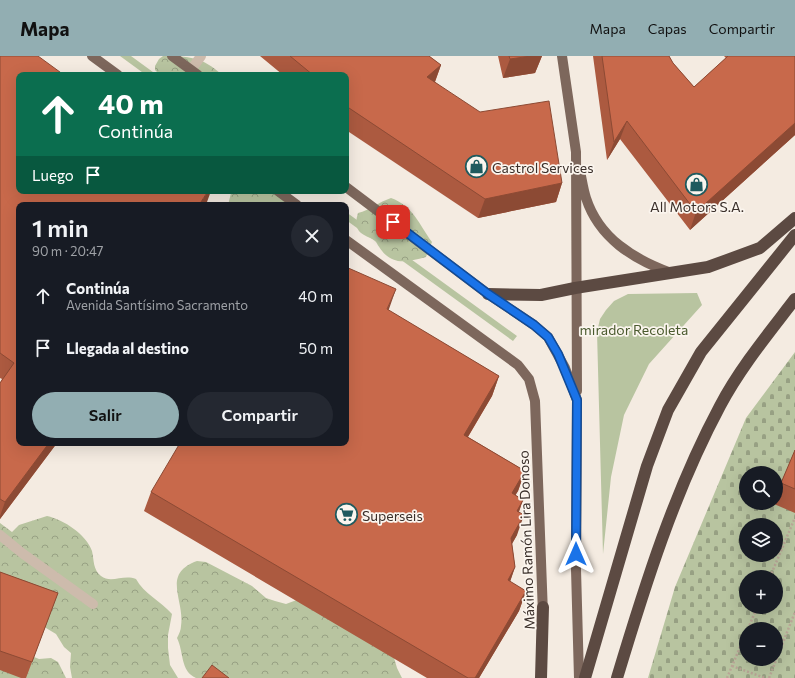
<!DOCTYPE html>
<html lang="es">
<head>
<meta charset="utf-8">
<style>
  body { margin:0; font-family:Commissioner,sans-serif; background:#242831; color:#f1f3f6; height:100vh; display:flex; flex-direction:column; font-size:15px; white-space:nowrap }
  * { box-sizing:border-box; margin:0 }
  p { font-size:13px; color:#9ea1a6 }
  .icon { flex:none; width:22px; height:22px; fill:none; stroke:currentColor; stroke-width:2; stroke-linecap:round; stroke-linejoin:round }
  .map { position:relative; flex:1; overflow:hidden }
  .details { position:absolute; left:16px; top:146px; width:333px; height:244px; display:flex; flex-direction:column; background:#171b24; border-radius:8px; box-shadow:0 4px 16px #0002 }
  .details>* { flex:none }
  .hud { position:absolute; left:16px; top:16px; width:333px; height:122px; border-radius:8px; box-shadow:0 4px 16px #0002; background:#0b6e4f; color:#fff; overflow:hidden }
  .controls { position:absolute; left:739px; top:410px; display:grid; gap:8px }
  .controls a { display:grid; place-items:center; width:44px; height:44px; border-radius:50%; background:#171b24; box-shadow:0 4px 16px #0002; font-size:20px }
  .pin { position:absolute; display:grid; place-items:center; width:34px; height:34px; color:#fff; margin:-17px; border-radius:8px; box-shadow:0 2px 6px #0006 }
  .me { position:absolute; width:44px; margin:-22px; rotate:0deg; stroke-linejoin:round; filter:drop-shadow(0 0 3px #0008) }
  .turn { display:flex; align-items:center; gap:14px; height:84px; padding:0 16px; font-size:18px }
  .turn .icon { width:52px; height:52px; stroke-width:2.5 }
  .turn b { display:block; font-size:28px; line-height:34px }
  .then { display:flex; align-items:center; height:38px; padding:0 16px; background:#0003; gap:8px; font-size:15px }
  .round { display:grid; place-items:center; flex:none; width:42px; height:42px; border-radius:21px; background:#242831 }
  .headline { display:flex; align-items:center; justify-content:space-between; height:68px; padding:0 16px }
  h1 { font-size:24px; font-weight:600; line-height:30px }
  .button { display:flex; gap:8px; margin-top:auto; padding:8px 16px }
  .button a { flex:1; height:46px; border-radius:24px; background:#92aeb2; color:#111; font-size:16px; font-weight:600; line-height:46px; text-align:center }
  .button a+a { background:#242831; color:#f1f3f6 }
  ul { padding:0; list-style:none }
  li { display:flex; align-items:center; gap:12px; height:52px; padding:0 16px }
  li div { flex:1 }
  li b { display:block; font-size:15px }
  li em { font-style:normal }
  header { display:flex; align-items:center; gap:24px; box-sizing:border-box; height:56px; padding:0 20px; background:#92aeb2; color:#111 }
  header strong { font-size:19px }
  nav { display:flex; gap:22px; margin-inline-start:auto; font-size:14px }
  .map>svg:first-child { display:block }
  .green { fill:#b8c4a0 }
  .forest { fill:url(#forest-crowns) }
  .cemetery { fill:url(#cemetery-stones); fill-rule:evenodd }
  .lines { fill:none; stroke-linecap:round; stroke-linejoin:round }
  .path { stroke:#b9a596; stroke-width:2.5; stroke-dasharray:2 2; stroke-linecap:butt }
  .minor { stroke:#cdbbac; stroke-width:10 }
  .major { stroke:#7d675c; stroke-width:10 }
  .highway { stroke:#5c4a42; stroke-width:12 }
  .wall { fill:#ac5a40 }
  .shaded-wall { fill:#8c4a34 }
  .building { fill:#c8694b; stroke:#8c4a34 }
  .route-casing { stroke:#114b97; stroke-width:10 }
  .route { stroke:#1a73e8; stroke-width:7 }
  .labels { text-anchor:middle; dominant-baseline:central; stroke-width:3.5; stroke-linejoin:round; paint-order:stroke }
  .poi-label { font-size:14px; fill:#3b302b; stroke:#fbf5ee; text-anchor:start }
  .park-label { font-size:14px; fill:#4a5a2e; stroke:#fbf5ee }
  .street-label { font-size:14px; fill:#3b302b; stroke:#fbf5ee }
</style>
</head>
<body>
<header>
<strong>Mapa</strong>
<nav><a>Mapa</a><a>Capas</a><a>Compartir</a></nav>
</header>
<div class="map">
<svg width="795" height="622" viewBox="0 0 795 622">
  <defs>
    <pattern id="forest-crowns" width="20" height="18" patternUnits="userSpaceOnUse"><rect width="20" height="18" fill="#b8c4a0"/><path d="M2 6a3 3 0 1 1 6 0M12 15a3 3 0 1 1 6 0" fill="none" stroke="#97a083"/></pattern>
    <pattern id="cemetery-stones" width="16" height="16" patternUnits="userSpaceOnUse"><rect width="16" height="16" fill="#b8c4a0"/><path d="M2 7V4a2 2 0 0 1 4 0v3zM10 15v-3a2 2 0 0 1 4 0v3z" fill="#97a083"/></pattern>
  </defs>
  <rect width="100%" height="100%" fill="#f4ebe1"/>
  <path class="green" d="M 120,0 L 131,0 L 157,19 L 146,19 Z
    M 346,156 L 517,280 L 513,285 L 346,164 Z
    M 697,237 L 702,249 L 649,308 L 624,359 L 611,421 L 603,498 L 597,276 L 600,263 L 606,254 L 614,245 L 628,238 Z"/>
  <path class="forest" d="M 163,0 C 188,0 203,1 222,19 L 160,19 L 155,14 L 155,10 L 159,3 Z
    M 234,135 L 279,135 L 286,149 L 228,149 L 231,137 Z
    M 391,142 C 413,150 419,168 432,186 L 426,201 C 401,208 388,209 375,184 C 359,178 353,174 358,157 C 370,154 379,146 391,142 Z
    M 47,460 C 64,464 86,478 92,495 C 94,504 93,514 101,520 C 111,528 123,518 136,523 C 144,538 161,545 172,558 L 168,579 L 168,592 L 170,609 L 178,622 L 72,622 L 70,611 L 71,597 L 64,591 L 56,578 L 41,569 L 0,525 L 0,467 L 12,476 L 19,469 Z
    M 197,505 L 206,506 L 252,530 L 266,542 L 275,545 L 286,548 L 302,542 L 387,578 L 397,612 L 402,622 L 196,622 C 180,615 184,596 177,582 C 179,578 181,574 181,570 C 185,544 161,518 197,505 Z
    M 0,587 L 39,603 L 51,602 L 58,606 L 66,622 L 0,622 Z"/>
  <path class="cemetery" d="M 795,296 L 795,622 L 648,622 L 675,531 L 746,362 ZM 746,417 L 776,417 L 776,447 L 746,447 ZM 746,469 L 776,469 L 776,499 L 746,499 ZM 746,521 L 776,521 L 776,551 L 746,551 ZM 746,573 L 776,573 L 776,603 L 746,603 Z"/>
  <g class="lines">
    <path class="path" d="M 770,521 L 794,464
      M 748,573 L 757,551
      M 732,610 L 765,622
      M 727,622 L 746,577
      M 769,622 L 795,556"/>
    <path class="minor" d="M 191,14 L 201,0
      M 0,479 L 22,497 L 93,548"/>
    <path class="major" d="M 92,0 L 118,19
      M 172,0 L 198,19
      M 562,0 L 576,96 L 577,335
      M 580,115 C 582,124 583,133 586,142 C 599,182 633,203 671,217
      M 346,131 L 488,238 L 534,269 L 548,281 L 565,312 L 577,344 L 576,513 L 579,622
      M 278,135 L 297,149
      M 346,184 L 518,309 L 529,323 L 535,345 L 543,558"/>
    <path class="highway" d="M 488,238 L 541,239 L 575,232 L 708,211 L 760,192 L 795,162
      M 541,622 L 543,551
      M 585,622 L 647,410 L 668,354 L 701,296 L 795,179
      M 617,622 C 645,529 674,436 720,350 C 740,312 769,277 795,243"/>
  </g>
  <path class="wall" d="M 0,0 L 207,146 L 19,149 L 19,387 L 57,387 L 0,463 L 0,327 L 2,323 L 0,322 Z
    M 260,0 L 429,0 L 441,9 L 435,26 L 562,127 L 556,146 L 478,162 L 346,74 L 346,19 L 283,19 Z
    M 498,0 L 542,0 L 535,17 L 503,22 Z
    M 593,0 L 669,0 L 673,7 L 694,31 L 726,2 L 724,0 L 795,0 L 795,79 L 690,174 L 620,83 L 607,104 Z
    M 346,206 L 348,207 L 347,211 L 388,254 L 499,320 L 492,340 L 468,381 L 525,415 L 518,435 L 515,439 L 523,444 L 519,456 L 517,479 L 512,488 L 515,511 L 510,526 L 526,535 L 519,555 L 479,622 L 427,622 L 144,455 L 151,436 Z
    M 795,394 L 795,457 L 774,448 L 774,447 L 776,447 L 776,442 L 781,427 Z
    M 0,516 L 58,537 L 26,622 L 21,622 L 0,614 Z"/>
  <path class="shaded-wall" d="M 531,0 L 542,0 L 535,17 L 503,22 L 510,3 Z
    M 441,9 L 434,28 L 427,21 Z
    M 627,65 L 620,83 L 607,104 L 614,86 Z
    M 795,67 L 795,79 L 690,174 L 696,156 Z
    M 562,127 L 556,146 L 478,162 L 485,143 Z
    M 208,135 L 211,135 L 207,146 L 205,149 L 201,146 Z
    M 396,233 L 389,253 L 380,273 L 387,253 Z
    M 499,320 L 492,340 L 457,399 L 464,379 Z
    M 49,387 L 57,387 L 0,463 L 0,460 L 5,446 Z
    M 525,415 L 518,435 L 505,457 L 512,437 Z
    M 523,444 L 516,463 L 517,455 Z
    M 524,459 L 517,479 L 504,501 L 511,482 Z
    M 515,511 L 508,531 L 508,524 Z
    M 526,535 L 519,555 L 479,622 L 475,622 Z"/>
  <path class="building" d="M 0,0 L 38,0 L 64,19 L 19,19 L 19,135 L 208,135 L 201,146 L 207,149 L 19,149 L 19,387 L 49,387 L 5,446 L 0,443 L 0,327 L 14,307 L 0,297 Z
    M 290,0 L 429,0 L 441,9 L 427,21 L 480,56 L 549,45 L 562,127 L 485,143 L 346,50 L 346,19 L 313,19 Z
    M 509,0 L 531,0 L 510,3 Z
    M 602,0 L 669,0 L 673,7 L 694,31 L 728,0 L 795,0 L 795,67 L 696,156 L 627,65 L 614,86 Z
    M 346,206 L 348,207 L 346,211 L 396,233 L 387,253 L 499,320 L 464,379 L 525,415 L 512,437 L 523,444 L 517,455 L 524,459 L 511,482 L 515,511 L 508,524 L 526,535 L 475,622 L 468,622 L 151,436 L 180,387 L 346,387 Z
    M 795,394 L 795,433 L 781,427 Z
    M 0,516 L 58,537 L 32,606 L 0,595 Z
    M 212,609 L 229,622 L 202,622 Z"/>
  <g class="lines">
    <defs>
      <path id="route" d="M 393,166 L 488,238 L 534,269 L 548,281 L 558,298 L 577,344 L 576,498"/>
    </defs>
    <use href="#route" class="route-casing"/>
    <use href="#route" class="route"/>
  </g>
  <defs>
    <symbol id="shop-ring" viewBox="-11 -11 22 22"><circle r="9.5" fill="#fbf5ee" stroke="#1f5a5e" stroke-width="1.5"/><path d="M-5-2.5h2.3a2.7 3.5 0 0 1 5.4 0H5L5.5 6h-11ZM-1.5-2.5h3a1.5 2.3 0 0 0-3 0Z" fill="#1f5a5e"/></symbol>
    <symbol id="supermarket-ring" viewBox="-11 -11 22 22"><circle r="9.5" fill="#fbf5ee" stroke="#1f5a5e" stroke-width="1.5"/><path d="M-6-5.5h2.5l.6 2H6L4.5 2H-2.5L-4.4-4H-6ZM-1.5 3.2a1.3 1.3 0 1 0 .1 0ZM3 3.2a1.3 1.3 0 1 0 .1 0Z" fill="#1f5a5e"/></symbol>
  </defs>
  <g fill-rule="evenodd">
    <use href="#shop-ring" x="464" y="98" width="25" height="25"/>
    <use href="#shop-ring" x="684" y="116" width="25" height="25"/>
    <use href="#supermarket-ring" x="334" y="446" width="25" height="25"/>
  </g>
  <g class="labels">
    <g class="poi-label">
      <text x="492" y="111">Castrol Services</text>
      <text x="697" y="150" text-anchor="middle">All Motors S.A.</text>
      <text x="362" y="459">Superseis</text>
    </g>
    <g class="park-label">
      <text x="634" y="273">mirador Recoleta</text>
    </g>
    <g class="street-label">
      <text transform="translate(526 484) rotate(-92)">Máximo Ramón Lira Donoso</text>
    </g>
  </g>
</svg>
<div class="controls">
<a><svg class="icon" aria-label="search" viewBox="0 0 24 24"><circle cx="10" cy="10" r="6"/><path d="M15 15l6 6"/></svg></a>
<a><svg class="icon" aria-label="layers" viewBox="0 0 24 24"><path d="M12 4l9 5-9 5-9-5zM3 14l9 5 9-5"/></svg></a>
<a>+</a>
<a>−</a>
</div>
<div class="pin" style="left:393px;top:166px;background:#d93025"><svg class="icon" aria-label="arrive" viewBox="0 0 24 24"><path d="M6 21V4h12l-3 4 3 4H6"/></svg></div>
<svg class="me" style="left:576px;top:498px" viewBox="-20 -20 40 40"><path d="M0-17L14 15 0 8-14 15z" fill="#1a73e8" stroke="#fff" stroke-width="4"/></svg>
<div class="hud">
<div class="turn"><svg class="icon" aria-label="ahead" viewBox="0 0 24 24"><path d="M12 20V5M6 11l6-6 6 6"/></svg><div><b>40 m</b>Continúa</div></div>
<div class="then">Luego<svg class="icon" aria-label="arrive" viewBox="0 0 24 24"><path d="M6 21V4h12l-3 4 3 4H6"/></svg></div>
</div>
<section class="details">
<div class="headline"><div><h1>1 min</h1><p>90 m · 20:47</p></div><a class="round"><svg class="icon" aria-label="close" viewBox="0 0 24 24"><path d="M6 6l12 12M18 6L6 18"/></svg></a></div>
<ul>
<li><svg class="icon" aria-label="ahead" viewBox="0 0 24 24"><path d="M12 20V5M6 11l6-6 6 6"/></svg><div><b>Continúa</b><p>Avenida Santísimo Sacramento</p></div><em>40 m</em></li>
<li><svg class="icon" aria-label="arrive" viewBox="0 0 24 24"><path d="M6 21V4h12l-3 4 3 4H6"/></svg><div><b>Llegada al destino</b></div><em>50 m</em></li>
</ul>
<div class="button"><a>Salir</a><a>Compartir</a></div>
</section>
</div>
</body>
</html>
